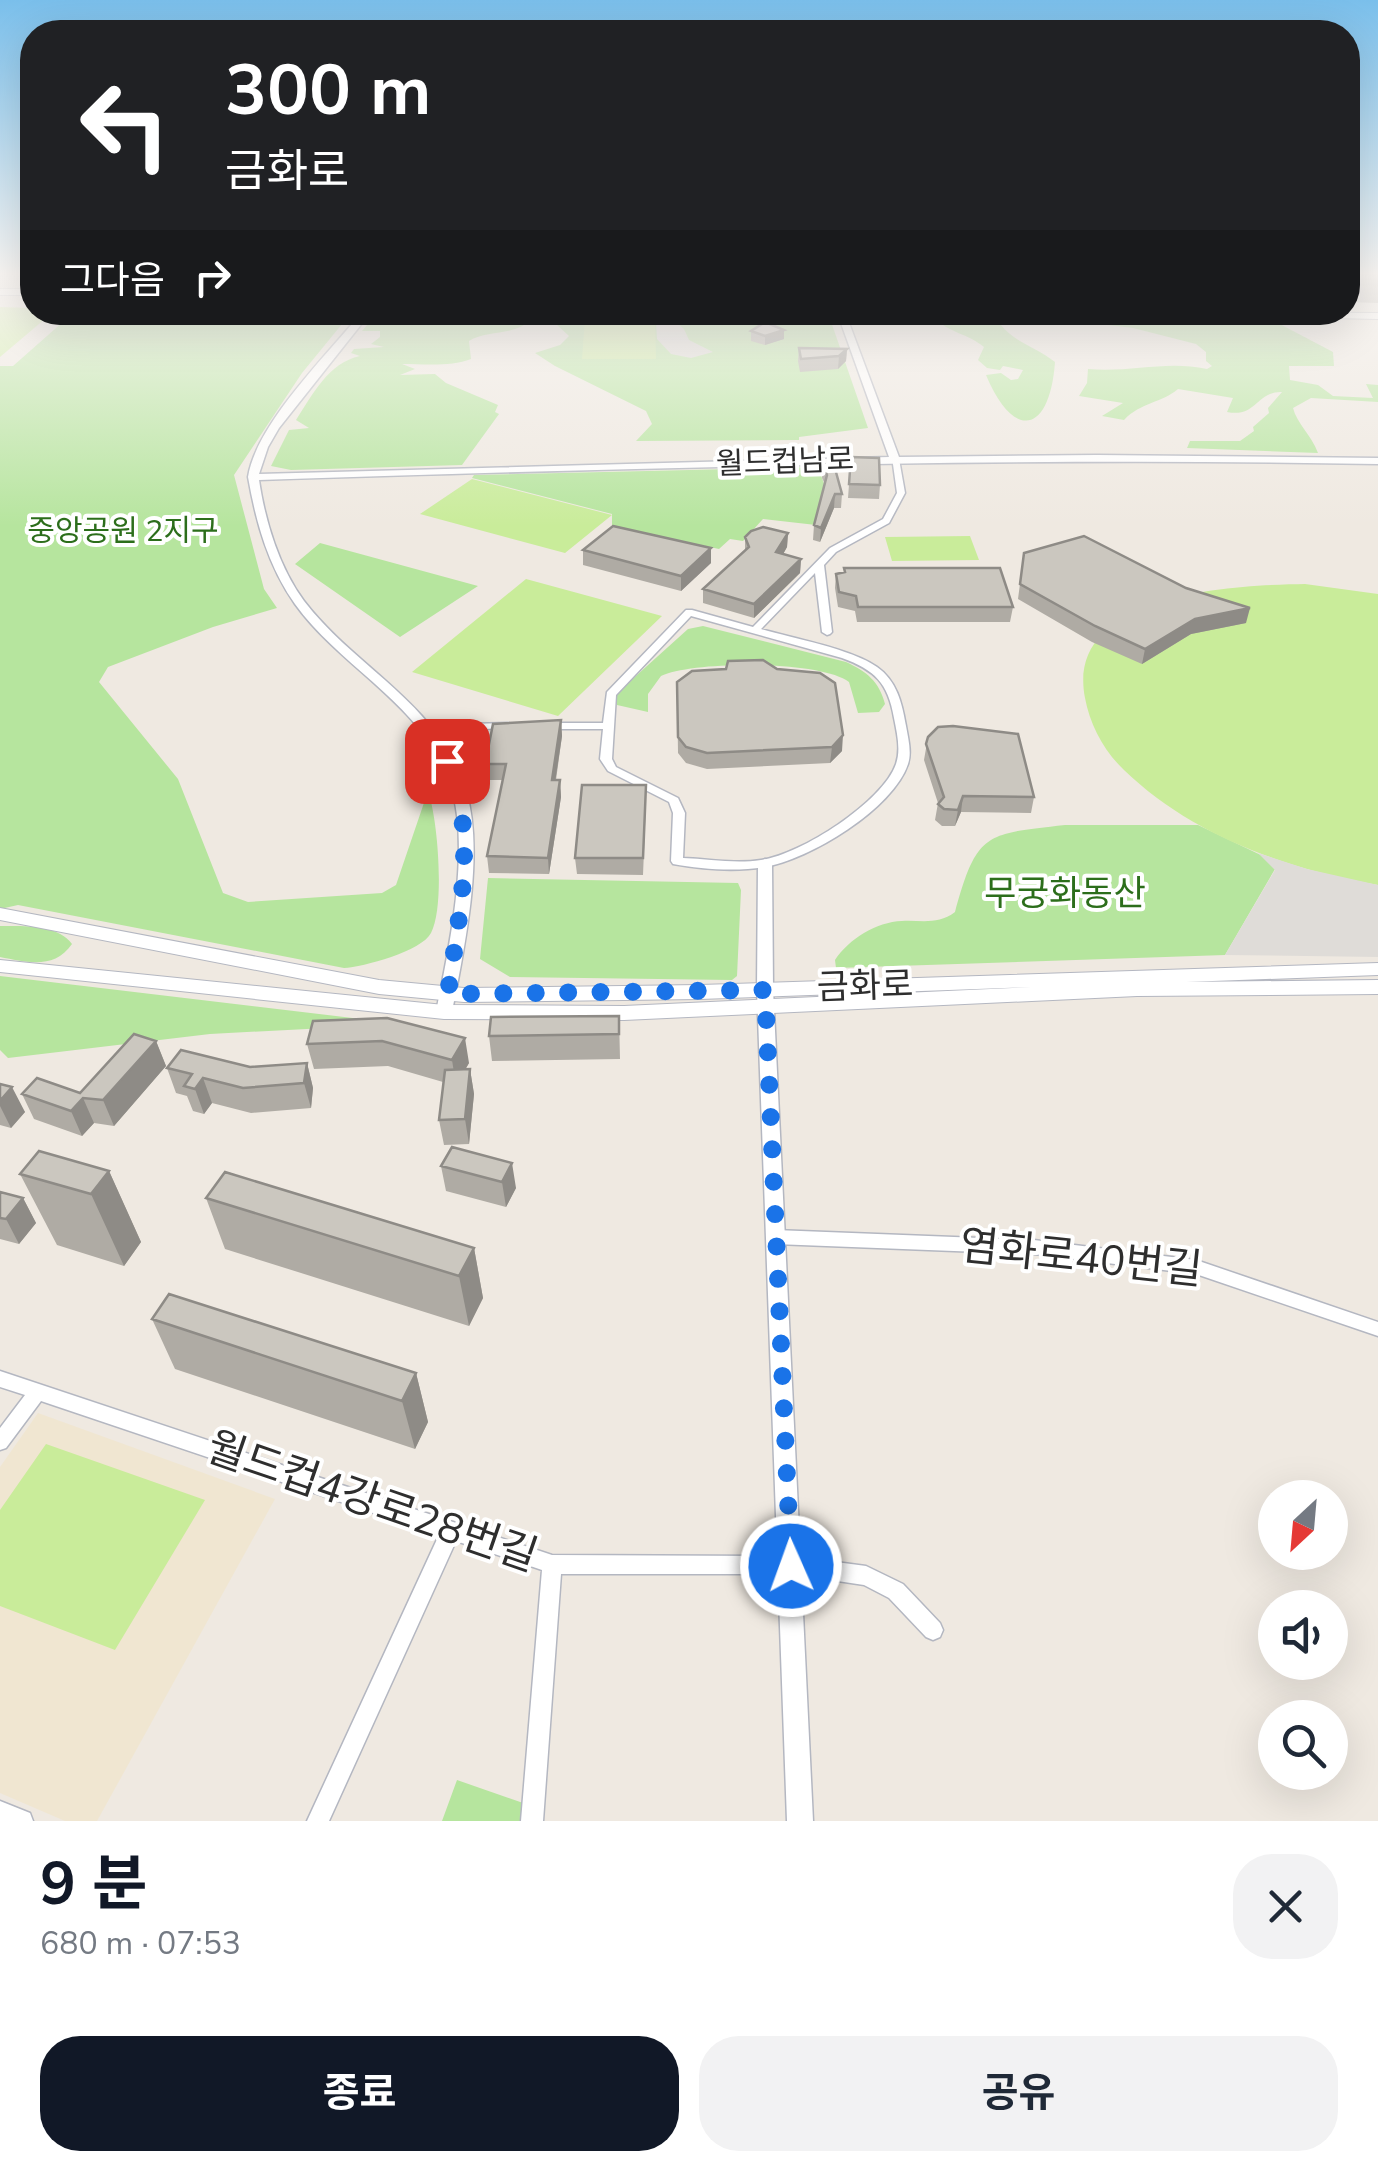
<!DOCTYPE html>
<html lang="ko">
<head>
<meta charset="utf-8">
<style>
  body { margin:0; font-family:"Nunito Sans","Noto Sans KR",sans-serif; background:#f2f2f3; color:#1f2937; height:100vh; display:flex; flex-direction:column; font-size:38px; white-space:nowrap }
  * { box-sizing:border-box; margin:0 }
  p { font-size:32px; color:#747a83 }
  .icon { flex:none; width:55px; height:55px; fill:none; stroke:currentColor; stroke-width:2; stroke-linecap:round; stroke-linejoin:round }
  .map { position:relative; height:1821px; overflow:hidden }
  .sheet { display:flex; flex-direction:column; background:#fff; flex:1 }
  .sheet>* { flex:none }
  .guide { position:absolute; left:20px; top:20px; width:1340px; height:305px; border-radius:40px; box-shadow:0 10px 40px #0002; background:#202124; color:#fff; overflow:hidden }
  .needle { width:65px; rotate:206deg }
  .tools { position:absolute; left:1258px; top:1480px; display:grid; gap:20px }
  .tools a { display:grid; place-items:center; width:90px; height:90px; border-radius:50%; background:#fff; box-shadow:0 10px 40px #0002; font-size:50px }
  .pin { position:absolute; display:grid; place-items:center; width:85px; height:85px; color:#fff; margin:-42px; border-radius:20px; box-shadow:0 5px 15px #0006 }
  .me { position:absolute; width:110px; margin:-55px; rotate:358deg; stroke-linejoin:round; filter:drop-shadow(0 0 8px #0008) }
  .turn { display:flex; align-items:center; gap:35px; height:210px; padding:0 40px; font-size:45px }
  .turn .icon { width:130px; height:130px; stroke-width:2.5 }
  .turn b { display:block; font-size:70px; line-height:85px }
  .then { display:flex; align-items:center; height:95px; padding:0 40px; background:#0003; gap:20px; font-size:38px }
  .round { display:grid; place-items:center; flex:none; width:105px; height:105px; border-radius:40px; background:#f2f2f3 }
  .head { display:flex; align-items:center; justify-content:space-between; height:170px; padding:0 40px }
  h1 { font-size:60px; font-weight:700; line-height:75px; color:#111827 }
  .action { display:flex; gap:20px; margin-top:auto; padding:20px 40px }
  .action a { flex:1; height:115px; border-radius:40px; background:#111827; color:#fff; font-size:40px; font-weight:700; line-height:115px; text-align:center }
  .action a+a { background:#f2f2f3; color:#1f2937 }
  .map>svg:first-child { display:block }
  .education { fill:#f0e6d1 }
  .green { fill:#b6e59e }
  .pitch { fill:#c9ec9a }
  .plaza { fill:#dfdcd8 }
  .lines { fill:none; stroke-linecap:round; stroke-linejoin:round }
  .minor-casing { stroke:#b4b7c1; stroke-width:3 }
  .tertiary-casing { stroke:#b4b7c1; stroke-width:3 }
  .secondary-casing { stroke:#b4b7c1; stroke-width:2 }
  .minor { fill:#fff; fill-rule:evenodd }
  .tertiary { fill:#fff; fill-rule:evenodd }
  .secondary { fill:#fff; fill-rule:evenodd }
  .wall { fill:#afaba4 }
  .shaded-wall { fill:#8e8b86 }
  .building { fill:#cbc7bf; stroke:#8e8b86; stroke-width:2.5 }
  .route { stroke:#1a73e8; stroke-width:18; stroke-dasharray:0 32.4 }
  .labels { text-anchor:middle; dominant-baseline:central; stroke-width:8; stroke-linejoin:round; paint-order:stroke }
  .far-street-label { font-size:30px; fill:#2e2e2e; stroke:#fff }
  .far-park-label { font-size:30px; fill:#2c6e1b; stroke:#fff }
  .park-label { font-size:35px; fill:#2c6e1b; stroke:#fff }
  .street-label { font-size:35px; fill:#2e2e2e; stroke:#fff }
  .near-street-label { font-size:42px; fill:#2e2e2e; stroke:#fff }
</style>
</head>
<body>
<div class="map">
<svg width="1378" height="1821" viewBox="0 0 1378 1821">
  <rect width="100%" height="100%" fill="#efe9e1"/>
  <path class="education" d="M 38,1413 L 275,1499 L 97,1821 L 65,1821 L 0,1793 L 0,1467 Z"/>
  <path class="green" d="M 525,312 L 533,317 C 518,337 488,329 469,341 L 471,359 C 451,367 424,364 402,364 L 415,369 L 400,375 L 435,374 L 446,383 L 498,405 L 495,412 L 499,414 L 462,465 L 291,470 L 271,466 L 289,430 L 309,428 L 296,420 C 313,394 328,363 360,356 L 351,353 L 354,349 L 384,347 L 371,344 L 380,337 L 380,331 L 362,331 L 377,313 Z
    M 73,313 L 351,313 L 302,373 L 234,475 L 264,589 L 277,608 L 213,627 L 108,667 L 99,682 L 178,779 L 223,893 L 248,902 L 382,893 L 396,885 L 428,791 C 438,819 445,907 431,933 C 422,951 363,967 344,968 L 18,905 L 0,909 L 0,366 L 13,366 Z
    M 544,313 L 691,313 L 708,323 L 771,313 L 828,313 L 868,428 L 799,437 L 799,440 L 636,441 L 652,424 L 646,411 L 555,366 L 535,353 L 560,345 L 569,336 Z
    M 935,313 L 1049,312 L 1096,318 L 1276,322 L 1333,352 L 1334,366 L 1289,366 L 1290,380 L 1318,385 L 1333,396 L 1373,398 L 1366,384 L 1378,385 L 1378,402 L 1311,398 L 1293,408 C 1297,424 1311,434 1318,453 L 1187,448 L 1190,441 L 1240,441 L 1254,431 L 1253,427 L 1269,413 L 1268,408 L 1282,392 C 1256,391 1257,418 1227,412 L 1233,398 L 1178,389 C 1162,403 1141,402 1124,420 L 1102,416 L 1123,403 L 1079,396 L 1087,383 L 1088,369 C 1129,373 1166,360 1207,369 L 1212,366 L 1206,361 L 1206,352 L 1196,344 L 1133,328 L 1042,317 L 1002,319 L 1001,325 C 1014,342 1038,348 1055,362 C 1050,433 1014,442 986,375 L 1001,373 L 1011,380 L 1018,379 L 1023,370 L 1003,366 L 1000,370 L 987,368 L 978,360 L 984,347 C 967,333 951,334 933,317 Z
    M 818,467 L 826,489 L 816,525 L 763,519 L 743,541 L 730,539 L 719,549 L 691,543 L 687,547 L 612,528 L 612,514 L 472,478 L 474,475 Z
    M 320,543 L 478,586 L 400,637 L 295,564 Z
    M 703,626 L 846,662 C 867,672 879,681 885,704 L 879,712 L 858,713 L 849,682 C 820,660 693,661 661,676 L 648,694 L 648,712 L 617,705 L 617,693 L 688,629 Z
    M 1065,825 L 1198,825 L 1267,858 L 1275,869 L 1225,955 L 836,968 L 835,960 C 849,939 876,922 902,921 C 922,920 938,925 955,912 C 977,832 985,834 1065,825 Z
    M 488,878 L 738,883 L 741,890 L 737,976 L 732,980 L 510,977 L 480,959 Z
    M 0,926 C 22,926 58,924 72,944 C 54,970 27,962 0,957 Z
    M 0,976 L 403,1024 L 210,1034 L 8,1058 L 0,1050 Z
    M 457,1780 L 526,1804 L 524,1821 L 442,1821 Z"/>
  <path class="pitch" d="M 0,307 L 32,308 L 32,312 L 52,313 L 0,357 Z
    M 655,318 L 656,359 L 582,359 L 585,319 Z
    M 472,479 L 612,515 L 565,553 L 420,514 Z
    M 970,536 L 979,560 L 892,561 L 885,537 Z
    M 526,579 L 662,616 L 558,716 L 412,672 Z
    M 1305,584 L 1378,594 L 1378,885 C 1288,870 1191,835 1124,770 C 1104,751 1090,725 1085,698 C 1064,591 1238,585 1305,584 Z
    M 46,1444 L 205,1500 L 115,1650 L 0,1606 L 0,1510 Z"/>
  <path class="plaza" d="M 628,313 L 678,314 L 677,323 L 684,329 L 689,340 L 713,352 L 691,358 L 671,354 L 657,339 L 656,321 L 663,319 L 662,316 Z
    M 1258,853 L 1307,869 L 1378,885 L 1378,957 L 1225,955 L 1275,870 Z"/>
  <g class="lines">
    <defs>
      <path id="minor" d="M 0,271 L 7,271 L 0,276 Z
        M 892,457 L 899,459 L 905,493 L 889,523 L 836,552 L 824,565 L 832,632 L 830,634 L 827,635 L 822,632 L 815,573 L 761,629 C 792,638 852,649 877,667 C 897,681 902,703 906,726 C 908,738 912,752 908,764 C 893,809 809,860 764,867 C 735,872 701,869 673,864 L 671,861 L 673,813 L 669,802 L 608,771 L 600,759 L 603,729 L 548,729 L 543,726 L 548,723 L 603,723 L 607,692 L 686,610 L 692,610 L 753,627 L 830,548 L 883,519 L 897,493 ZM 691,616 L 842,658 C 875,670 888,683 894,718 C 897,733 901,750 896,764 C 883,802 800,855 761,860 C 735,864 709,859 683,858 L 685,813 L 678,798 L 616,767 L 612,759 L 616,695 Z
        M 508,723 L 512,724 L 513,726 L 512,728 L 431,731 L 426,728 L 431,725 Z
        M 775,1230 L 1034,1240 L 1196,1260 L 1378,1322 L 1378,1336 L 1196,1274 L 1034,1254 L 775,1244 L 769,1242 L 767,1237 L 769,1232 Z
        M 0,1371 L 552,1555 L 791,1556 L 866,1566 L 903,1584 L 940,1623 L 943,1630 L 940,1637 L 933,1640 L 926,1637 L 889,1598 L 864,1585 L 791,1574 L 561,1574 L 543,1821 L 521,1821 L 542,1570 L 456,1541 L 329,1821 L 307,1821 L 439,1535 L 41,1401 L 6,1448 L 0,1450 L 0,1428 L 25,1395 L 0,1387 Z
        M 0,1801 L 30,1813 L 33,1821 L 0,1821 Z"/>
      <path id="tertiary" d="M 362,312 L 371,312 L 279,428 L 268,447 L 259,474 L 889,457 L 837,312 L 845,312 L 899,457 L 1097,455 L 1378,458 L 1378,464 C 1005,457 632,468 259,480 C 265,521 279,567 304,601 C 357,670 438,702 466,791 C 485,853 464,949 452,1012 L 450,1016 L 438,1016 L 436,1012 C 449,949 469,856 453,794 C 430,707 344,672 295,604 C 268,566 256,522 248,477 C 256,424 328,354 362,312 Z
        M 765,859 L 772,864 L 773,989 L 813,1821 L 787,1821 L 757,989 L 758,864 Z"/>
      <path id="secondary" d="M 0,289 L 32,289 L 32,295 L 0,295 Z
        M 1188,312 L 1378,313 L 1378,319 L 1192,315 Z
        M 0,908 L 379,980 L 464,988 L 700,985 L 1378,963 L 1378,975 L 1186,982 L 1378,980 L 1378,994 L 1137,996 L 624,1020 L 444,1019 L 0,972 L 0,960 L 444,1005 L 624,1006 L 1032,987 L 700,999 L 464,1002 L 379,994 L 0,920 Z"/>
    </defs>
    <use href="#minor" class="minor-casing"/>
    <use href="#tertiary" class="tertiary-casing"/>
    <use href="#secondary" class="secondary-casing"/>
    <use href="#minor" class="minor"/>
    <use href="#tertiary" class="tertiary"/>
    <use href="#secondary" class="secondary"/>
  </g>
  <path class="wall" d="M 1348,271 L 1378,271 L 1378,303 L 1348,302 Z
    M 751,331 L 784,339 L 765,345 L 751,341 Z
    M 799,348 L 847,349 L 846,361 L 838,369 L 800,372 L 798,361 Z
    M 851,457 L 880,485 L 879,499 L 848,498 Z
    M 823,464 L 842,494 L 841,508 L 834,508 L 820,542 L 813,540 L 814,525 L 825,484 L 822,478 Z
    M 788,533 L 787,547 L 783,554 L 801,559 L 800,573 L 754,618 L 703,603 L 703,589 L 745,551 L 745,537 Z
    M 583,550 L 711,563 L 681,591 L 583,565 Z
    M 1024,553 L 1246,623 L 1191,634 L 1142,664 L 1092,642 L 1018,599 Z
    M 844,568 L 1013,607 L 1010,622 L 857,622 L 855,611 L 838,607 L 835,588 L 836,574 L 844,572 Z
    M 677,682 L 842,751 L 830,763 L 707,769 L 686,763 L 678,753 Z
    M 561,720 L 562,736 L 556,780 L 560,780 L 561,797 L 549,874 L 489,873 L 487,856 L 503,780 L 487,780 L 485,764 Z
    M 928,737 L 1034,797 L 1031,813 L 961,812 L 955,826 L 942,826 L 935,820 L 938,803 L 924,760 Z
    M 646,802 L 643,875 L 577,874 L 575,858 Z
    M 619,1016 L 620,1059 L 492,1061 L 489,1036 Z
    M 313,1021 L 469,1063 L 465,1070 L 470,1069 L 474,1094 L 469,1144 L 444,1145 L 439,1120 L 443,1082 L 388,1066 L 314,1069 L 307,1044 Z
    M 156,1041 L 166,1066 L 114,1126 L 94,1123 L 82,1136 L 34,1119 L 22,1094 L 80,1093 Z
    M 307,1063 L 313,1088 L 311,1108 L 251,1113 L 212,1103 L 204,1114 L 193,1111 L 187,1096 L 176,1093 L 167,1068 L 250,1067 Z
    M 0,1084 L 25,1112 L 11,1128 L 0,1125 Z
    M 452,1147 L 516,1188 L 506,1207 L 446,1191 L 441,1166 Z
    M 109,1171 L 141,1242 L 124,1266 L 57,1245 L 20,1174 Z
    M 0,1192 L 23,1198 L 36,1223 L 19,1244 L 0,1239 Z
    M 206,1198 L 474,1248 L 483,1298 L 469,1326 L 225,1249 Z
    M 152,1319 L 416,1373 L 428,1422 L 415,1449 L 175,1369 Z"/>
  <path class="shaded-wall" d="M 784,330 L 784,339 L 765,345 L 765,336 Z
    M 847,349 L 846,361 L 838,369 L 839,356 Z
    M 835,494 L 834,508 L 820,542 L 821,528 Z
    M 788,533 L 787,547 L 776,567 L 776,552 Z
    M 711,548 L 711,563 L 681,591 L 681,576 Z
    M 801,559 L 800,573 L 754,618 L 754,604 Z
    M 1250,608 L 1246,623 L 1191,634 L 1142,664 L 1145,649 L 1195,619 Z
    M 561,720 L 562,736 L 553,796 L 552,780 Z
    M 843,735 L 842,751 L 830,763 L 832,747 Z
    M 560,780 L 561,797 L 549,874 L 548,858 Z
    M 963,796 L 961,812 L 955,826 L 958,810 Z
    M 465,1038 L 469,1063 L 456,1085 L 452,1060 Z
    M 156,1041 L 166,1066 L 114,1126 L 103,1100 Z
    M 307,1063 L 313,1088 L 311,1108 L 304,1083 Z
    M 470,1069 L 474,1094 L 469,1144 L 465,1119 Z
    M 203,1078 L 212,1103 L 204,1114 L 195,1089 Z
    M 12,1087 L 25,1112 L 11,1128 L 0,1106 L 0,1101 Z
    M 83,1098 L 94,1123 L 82,1136 L 71,1111 Z
    M 512,1163 L 516,1188 L 506,1207 L 502,1182 Z
    M 109,1171 L 141,1242 L 124,1266 L 91,1194 Z
    M 23,1198 L 36,1223 L 19,1244 L 6,1219 Z
    M 474,1248 L 483,1298 L 469,1326 L 459,1276 Z
    M 416,1373 L 428,1422 L 415,1449 L 402,1401 Z"/>
  <path class="building" d="M 765,322 L 784,330 L 765,336 L 751,331 Z
    M 799,348 L 847,349 L 839,356 L 801,359 Z
    M 851,457 L 879,458 L 880,485 L 849,484 Z
    M 823,464 L 834,465 L 842,494 L 835,494 L 821,528 L 814,525 L 827,475 Z
    M 613,526 L 711,548 L 681,576 L 583,550 Z
    M 763,527 L 788,533 L 776,552 L 801,559 L 754,604 L 703,589 L 749,547 L 745,537 L 751,531 Z
    M 1084,536 L 1186,588 L 1250,608 L 1195,619 L 1145,649 L 1095,626 L 1020,584 L 1024,553 Z
    M 844,568 L 1000,568 L 1013,607 L 858,607 L 856,596 L 839,592 L 836,574 L 845,572 Z
    M 763,660 L 777,669 L 820,673 L 835,683 L 843,735 L 832,747 L 707,753 L 686,747 L 678,737 L 677,682 L 692,671 L 726,669 L 728,661 Z
    M 561,720 L 552,780 L 560,780 L 548,858 L 487,856 L 506,764 L 485,764 L 493,724 Z
    M 953,726 L 1018,734 L 1034,797 L 963,796 L 958,810 L 944,809 L 938,804 L 944,797 L 926,744 L 928,737 L 938,727 Z
    M 582,785 L 646,785 L 643,858 L 575,858 Z
    M 619,1016 L 619,1034 L 489,1036 L 491,1017 Z
    M 387,1018 L 465,1038 L 452,1060 L 382,1041 L 307,1044 L 313,1021 Z
    M 134,1034 L 156,1041 L 103,1100 L 83,1098 L 71,1111 L 22,1094 L 37,1078 L 80,1093 Z
    M 181,1050 L 250,1067 L 307,1063 L 304,1083 L 243,1088 L 203,1078 L 195,1089 L 184,1086 L 192,1074 L 167,1068 Z
    M 470,1069 L 465,1119 L 439,1120 L 445,1070 Z
    M 0,1084 L 12,1087 L 0,1101 Z
    M 452,1147 L 512,1163 L 502,1182 L 441,1166 Z
    M 39,1151 L 109,1171 L 91,1194 L 20,1174 Z
    M 225,1172 L 474,1248 L 459,1276 L 206,1198 Z
    M 0,1192 L 23,1198 L 6,1219 L 0,1218 Z
    M 169,1294 L 416,1373 L 402,1401 L 152,1319 Z"/>
  <linearGradient id="sky" x2="0" y2="1"><stop stop-color="#7abfeb"/><stop offset="0.52" stop-color="#f8f5f2"/><stop offset="1" stop-color="#f8f5f2" stop-opacity="0"/></linearGradient>
  <rect width="1378" height="526" fill="url(#sky)"/>
  <g class="lines">
    <path class="route" d="M 447,761 C 479,835 458,917 448,994 L 765,990 L 791,1566"/>
  </g>
  <g class="labels">
    <g class="far-street-label">
      <text transform="translate(785 462) rotate(-2)">월드컵남로</text>
    </g>
    <g class="far-park-label">
      <text x="123" y="531">중앙공원 2지구</text>
    </g>
    <g class="park-label">
      <text x="1065" y="893">무궁화동산</text>
    </g>
    <g class="street-label">
      <text transform="translate(865 986) rotate(-2)">금화로</text>
    </g>
    <g class="near-street-label">
      <text transform="translate(1081 1258) rotate(6)">염화로40번길</text>
      <text transform="translate(372 1502) rotate(19)">월드컵4강로28번길</text>
    </g>
  </g>
</svg>
<div class="tools">
<a><svg class="needle" viewBox="-14 -14 28 28"><path d="M0-13l5 13h-10z" fill="#e53935"/><path d="M0 13l5-13h-10z" fill="#747a83"/></svg></a>
<a><svg class="icon" aria-label="sound" viewBox="0 0 24 24"><path d="M4 9h4l5-4v14l-5-4H4zM17 9q2 3 0 6"/></svg></a>
<a><svg class="icon" aria-label="search" viewBox="0 0 24 24"><circle cx="10" cy="10" r="6"/><path d="M15 15l6 6"/></svg></a>
</div>
<div class="pin" style="left:447px;top:761px;background:#d93025"><svg class="icon" aria-label="arrive" viewBox="0 0 24 24"><path d="M6 21V4h12l-3 4 3 4H6"/></svg></div>
<svg class="me" style="left:791px;top:1566px" viewBox="-20 -20 40 40"><circle r="17" fill="#1a73e8" stroke="#fff" stroke-width="3"/><path d="M0-11L8 9 0 5-8 9z" fill="#fff"/></svg>
<div class="guide">
<div class="turn"><svg class="icon" aria-label="left" viewBox="0 0 24 24"><path d="M17 20v-9H6M10 6l-5 5 5 5"/></svg><div><b>300 m</b>금화로</div></div>
<div class="then">그다음<svg class="icon" aria-label="right" viewBox="0 0 24 24"><path d="M7 20v-9h11M14 6l5 5-5 5"/></svg></div>
</div>
</div>
<section class="sheet">
<div class="head"><div><h1>9 분</h1><p>680 m · 07:53</p></div><a class="round"><svg class="icon" aria-label="close" viewBox="0 0 24 24"><path d="M6 6l12 12M18 6L6 18"/></svg></a></div>
<div class="action"><a>종료</a><a>공유</a></div>
</section>
</body>
</html>
